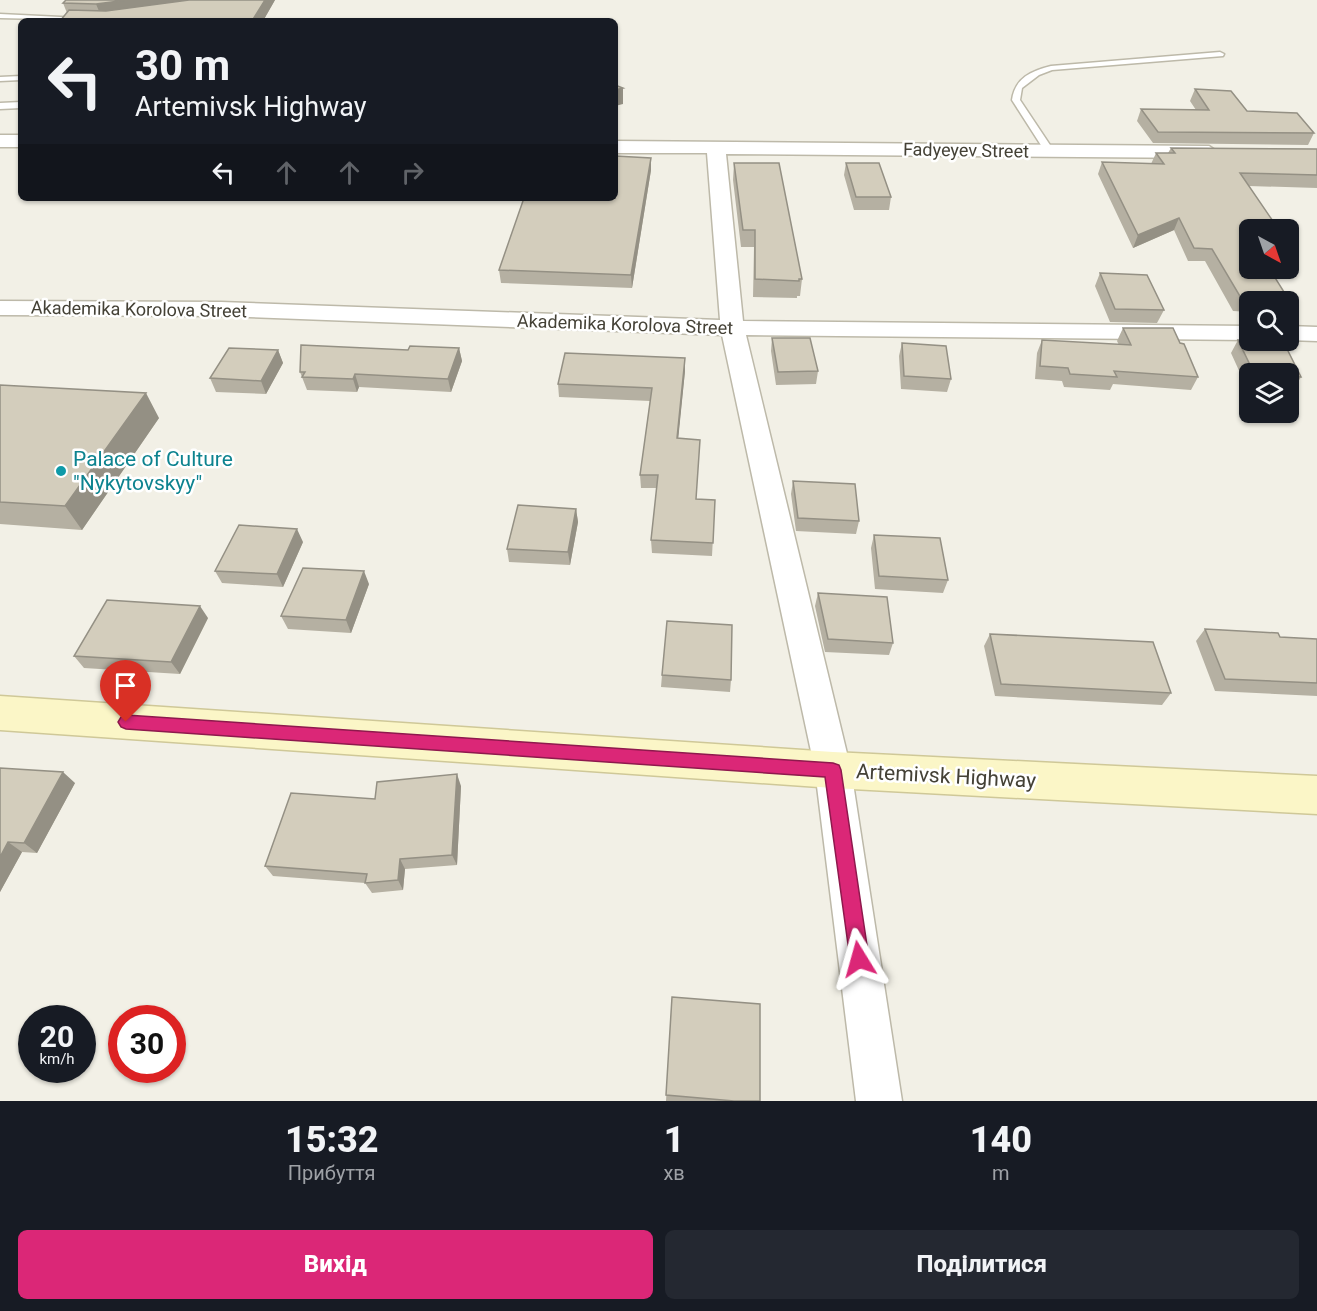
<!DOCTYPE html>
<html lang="uk">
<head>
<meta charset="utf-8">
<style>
  body { margin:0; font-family:Roboto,sans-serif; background:#242831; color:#f1f3f6; height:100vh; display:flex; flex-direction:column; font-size:22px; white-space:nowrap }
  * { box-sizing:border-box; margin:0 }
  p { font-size:20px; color:#9ea1a6 }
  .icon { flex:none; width:33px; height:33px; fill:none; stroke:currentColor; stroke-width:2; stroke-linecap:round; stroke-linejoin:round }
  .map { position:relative; height:1101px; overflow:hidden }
  .drawer { display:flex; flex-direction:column; background:#171b24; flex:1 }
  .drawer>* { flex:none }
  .banner { position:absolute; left:18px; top:18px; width:600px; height:183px; border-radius:9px; box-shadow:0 2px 4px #0004; background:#171b24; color:#f1f3f6; overflow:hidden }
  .needle { width:39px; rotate:140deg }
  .tools { position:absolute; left:1239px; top:219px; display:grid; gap:12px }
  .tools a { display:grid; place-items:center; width:60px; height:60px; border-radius:9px; background:#171b24; box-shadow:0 2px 4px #0004; font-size:30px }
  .speed { position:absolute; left:18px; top:1005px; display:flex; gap:12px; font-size:30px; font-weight:700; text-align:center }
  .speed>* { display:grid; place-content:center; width:78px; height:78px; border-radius:50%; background:#171b24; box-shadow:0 2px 4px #0004; line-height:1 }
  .speed small { font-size:15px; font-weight:400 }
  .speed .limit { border:9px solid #d22; background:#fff; color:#111 }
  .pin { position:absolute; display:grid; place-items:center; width:51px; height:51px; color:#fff; margin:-62px -26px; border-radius:50% 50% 50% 0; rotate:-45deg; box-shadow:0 0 6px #0007 }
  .pin .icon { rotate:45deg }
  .me { position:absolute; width:66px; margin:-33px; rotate:352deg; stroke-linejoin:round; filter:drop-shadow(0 0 4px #0008) }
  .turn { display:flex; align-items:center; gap:21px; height:126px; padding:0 18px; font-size:27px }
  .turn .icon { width:78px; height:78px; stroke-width:2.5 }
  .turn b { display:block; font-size:42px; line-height:51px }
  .lanes { display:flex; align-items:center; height:57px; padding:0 18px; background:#0003; justify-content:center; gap:30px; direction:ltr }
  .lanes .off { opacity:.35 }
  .eta { display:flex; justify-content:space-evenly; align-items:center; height:102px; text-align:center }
  .eta b { font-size:36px; font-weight:800; line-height:42px }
  .primary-button { display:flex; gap:12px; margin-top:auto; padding:12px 18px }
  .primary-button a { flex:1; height:69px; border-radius:9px; background:#db2777; color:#fff; font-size:24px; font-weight:800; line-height:69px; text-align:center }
  .primary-button a+a { background:#242831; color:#f1f3f6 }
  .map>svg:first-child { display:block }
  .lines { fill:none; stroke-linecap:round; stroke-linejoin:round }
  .service-casing { stroke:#bdb9a9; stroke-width:3 }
  .minor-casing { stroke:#bdb9a9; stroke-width:3 }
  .secondary-casing { stroke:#cfc898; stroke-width:3 }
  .service { fill:#fff; fill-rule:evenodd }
  .minor { fill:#fff; fill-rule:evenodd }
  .secondary { fill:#fbf6c7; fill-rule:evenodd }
  .wall { fill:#b5b0a2 }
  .shaded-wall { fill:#949084 }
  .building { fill:#d3cdbc; stroke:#949084; stroke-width:1.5 }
  .route { fill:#db2777; stroke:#8e194d; stroke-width:1.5 }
  .culture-dot { fill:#0f9aa8; stroke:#fff; stroke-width:2 }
  .labels { text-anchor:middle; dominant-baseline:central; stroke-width:5; stroke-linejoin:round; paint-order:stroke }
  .far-street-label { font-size:18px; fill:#444136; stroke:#fff }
  .culture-label { font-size:21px; fill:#0d838f; stroke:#fff; text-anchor:start }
  .street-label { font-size:21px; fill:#444136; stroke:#fff }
</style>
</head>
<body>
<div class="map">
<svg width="1317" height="1101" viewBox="0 0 1317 1101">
  <rect width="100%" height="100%" fill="#f2f0e6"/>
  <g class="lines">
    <defs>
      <path id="service" d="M 0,14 L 81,18 L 85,20 L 0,18 Z
        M 1220,52 L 1224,54 L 1223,56 L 1052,70 L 1039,75 L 1022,88 L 1020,100 L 1054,151 L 1049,154 L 1046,153 L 1012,100 C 1015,78 1031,71 1051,66 Z
        M 21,76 L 21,80 L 0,81 L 0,77 Z
        M 21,102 L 21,108 L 0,109 L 0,103 Z"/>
      <path id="minor" d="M 0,135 L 21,135 L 21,147 L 0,147 Z
        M 615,141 L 1209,146 L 1218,152 L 1209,158 L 726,154 L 743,321 L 1250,326 L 1250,340 L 746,335 L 851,770 L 902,1101 L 856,1101 L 815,770 L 722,335 L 221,316 L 0,315 L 0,301 L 221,302 L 720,320 L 707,153 L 615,153 Z
        M 1288,326 L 1317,327 L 1317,341 L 1288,340 Z"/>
      <path id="secondary" d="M 0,696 L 833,752 L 1317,776 L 1317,814 L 833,788 L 0,730 Z"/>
    </defs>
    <use href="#service" class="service-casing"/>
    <use href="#minor" class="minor-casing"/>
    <use href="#secondary" class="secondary-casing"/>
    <use href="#service" class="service"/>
    <use href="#minor" class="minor"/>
    <use href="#secondary" class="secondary"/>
  </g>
  <path class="wall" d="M 66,0 L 275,0 L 263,21 L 67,13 L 63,3 Z
    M 1195,89 L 1247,111 L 1314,133 L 1308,145 L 1153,143 L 1137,121 L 1141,109 L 1196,110 L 1190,101 Z
    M 1171,148 L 1317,149 L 1317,188 L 1249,186 L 1250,268 L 1289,300 L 1288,302 L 1250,302 L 1250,312 L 1233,311 L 1205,261 L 1188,261 L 1174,230 L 1133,248 L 1098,174 L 1102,162 L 1151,164 L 1156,153 L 1168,153 Z
    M 734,163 L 802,279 L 800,296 L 797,296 L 797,298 L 753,297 L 754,247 L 741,247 L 733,180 Z
    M 846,163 L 891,197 L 889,210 L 854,210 L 844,175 Z
    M 651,170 L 632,288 L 501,283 L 499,270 Z
    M 1100,273 L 1164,310 L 1157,323 L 1110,322 L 1095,286 Z
    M 1123,328 L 1180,343 L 1198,377 L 1191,390 L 1113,384 L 1110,390 L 1064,387 L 1062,381 L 1035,379 L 1037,353 L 1042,340 L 1119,345 L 1117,341 Z
    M 772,338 L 818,371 L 816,384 L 776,385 L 771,351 Z
    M 1238,340 L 1301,377 L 1293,390 L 1288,390 L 1288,374 L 1250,374 L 1250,387 L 1246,386 L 1231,353 Z
    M 902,343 L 951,379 L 947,392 L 901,389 L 899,356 Z
    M 459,348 L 462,361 L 451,392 L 359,387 L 357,392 L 307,390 L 300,372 L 408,350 Z
    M 278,350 L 283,363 L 266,394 L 216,392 L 210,378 Z
    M 685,358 L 685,371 L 678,438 L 696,499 L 715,500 L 712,556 L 652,553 L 651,540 L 657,488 L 641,488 L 640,475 L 650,401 L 559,397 L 558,384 Z
    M 0,385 L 159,418 L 82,530 L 0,524 Z
    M 793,481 L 859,521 L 856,534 L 796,531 L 791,494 Z
    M 576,509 L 578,522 L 570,565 L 509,562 L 507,549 Z
    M 874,535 L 948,580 L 943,593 L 875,589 L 871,548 Z
    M 303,542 L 283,587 L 222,583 L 215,571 Z
    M 369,584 L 351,633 L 288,629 L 281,616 Z
    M 818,593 L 893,643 L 889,655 L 825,652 L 815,606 Z
    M 208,618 L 180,674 L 84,668 L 74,656 Z
    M 1205,629 L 1280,637 L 1317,639 L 1317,696 L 1215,691 L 1196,641 Z
    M 990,634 L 1171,693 L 1162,705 L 995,696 L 984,646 Z
    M 662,675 L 731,680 L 730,692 L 661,687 Z
    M 0,768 L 75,783 L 37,853 L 22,852 L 0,892 Z
    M 461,786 L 457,865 L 405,869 L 403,890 L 372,893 L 365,883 L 273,876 L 265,866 L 375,799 Z
    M 672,997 L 760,1101 L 666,1101 Z"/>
  <path class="shaded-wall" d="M 127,0 L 191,0 L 101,16 L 96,4 Z
    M 265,0 L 275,0 L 263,21 L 252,21 Z
    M 623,88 L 623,104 L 615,106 L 615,90 Z
    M 651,158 L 651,170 L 632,288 L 631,275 Z
    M 1179,218 L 1174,230 L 1133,248 L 1138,235 Z
    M 459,348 L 462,361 L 451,392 L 448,379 Z
    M 278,350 L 283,363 L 266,394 L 261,381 Z
    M 685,358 L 685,371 L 677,451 L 677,438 Z
    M 355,374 L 359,387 L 357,392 L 353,379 Z
    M 146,393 L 159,418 L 82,530 L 65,506 Z
    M 576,509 L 578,522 L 570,565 L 568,552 Z
    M 297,529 L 303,542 L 283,587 L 277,574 Z
    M 364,571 L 369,584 L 351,633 L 346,620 Z
    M 200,606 L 208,618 L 180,674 L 171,662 Z
    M 63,772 L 75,783 L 37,853 L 24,843 Z
    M 457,774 L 461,786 L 457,865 L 452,855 Z
    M 8,842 L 22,852 L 0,892 L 0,857 Z
    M 400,859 L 405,869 L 403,890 L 398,880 Z"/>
  <path class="building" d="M 66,0 L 127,0 L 96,4 L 63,3 Z
    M 189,0 L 265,0 L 252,21 L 60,21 L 69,10 L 106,11 Z
    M 615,85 L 623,88 L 615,90 Z
    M 1195,89 L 1231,91 L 1247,111 L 1297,113 L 1314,133 L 1158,132 L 1141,109 L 1209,110 Z
    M 1171,148 L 1317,149 L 1317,175 L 1240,173 L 1279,230 L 1250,230 L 1250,235 L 1248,235 L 1250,238 L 1250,268 L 1269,268 L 1289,300 L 1241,298 L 1212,249 L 1194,248 L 1179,218 L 1138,235 L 1102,162 L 1164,164 L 1156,153 L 1175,153 Z
    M 615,156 L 651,158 L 631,275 L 499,270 L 524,198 L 615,198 Z
    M 734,163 L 779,163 L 802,279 L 799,279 L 799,281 L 755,279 L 755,230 L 743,230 Z
    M 846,163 L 879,163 L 891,197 L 856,197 Z
    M 1100,273 L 1147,275 L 1164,310 L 1115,309 Z
    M 1123,328 L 1173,328 L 1180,343 L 1184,344 L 1198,377 L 1114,371 L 1117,377 L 1070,374 L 1068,368 L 1040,366 L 1042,340 L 1131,345 Z
    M 772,338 L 810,338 L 818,371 L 778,372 Z
    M 1238,340 L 1284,343 L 1301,377 L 1288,376 L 1288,374 L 1254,373 Z
    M 902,343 L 946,346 L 951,379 L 904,376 Z
    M 301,345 L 408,350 L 410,346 L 459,348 L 448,379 L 355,374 L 353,379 L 302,377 L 305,372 L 300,372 Z
    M 229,348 L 278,350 L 261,381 L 210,378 Z
    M 565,353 L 685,358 L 677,438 L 700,440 L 696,499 L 715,500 L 713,543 L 651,540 L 658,475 L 640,475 L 652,388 L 558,384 Z
    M 0,385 L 146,393 L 65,506 L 0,502 Z
    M 793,481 L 855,484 L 859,521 L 798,518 Z
    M 518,505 L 576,509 L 568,552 L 507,549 Z
    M 239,525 L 297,529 L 277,574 L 215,571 Z
    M 874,535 L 940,538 L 948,580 L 879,576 Z
    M 303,568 L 364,571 L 346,620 L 281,616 Z
    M 818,593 L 887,597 L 893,643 L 828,639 Z
    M 107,600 L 200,606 L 171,662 L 74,656 Z
    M 667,621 L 732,625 L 731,680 L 662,675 Z
    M 1205,629 L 1278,633 L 1280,637 L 1317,639 L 1317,683 L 1225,679 Z
    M 990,634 L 1153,642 L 1171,693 L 1001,684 Z
    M 0,768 L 63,772 L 24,843 L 8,842 L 0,857 Z
    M 457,774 L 452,855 L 400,859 L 398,880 L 365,883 L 367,874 L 265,866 L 291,793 L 375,799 L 377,782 Z
    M 672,997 L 760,1004 L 760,1101 L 734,1101 L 666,1095 Z"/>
  <path class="route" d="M 126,715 L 833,763 L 839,765 L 841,770 L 869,959 L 866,966 L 859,969 L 853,966 L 850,959 L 825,777 L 126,729 L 121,727 L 118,722 L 121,717 Z"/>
  <circle class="culture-dot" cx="61" cy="471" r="6"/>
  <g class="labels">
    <g class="far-street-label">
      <text transform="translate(966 150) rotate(1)">Fadyeyev Street</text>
      <text transform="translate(139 309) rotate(1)">Akademika Korolova Street</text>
      <text transform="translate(625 324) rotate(2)">Akademika Korolova Street</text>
    </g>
    <g class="culture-label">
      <text x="73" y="459">Palace of Culture<tspan x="73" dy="24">"Nykytovskyy"</tspan></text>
    </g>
    <g class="street-label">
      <text transform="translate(946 776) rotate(3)">Artemivsk Highway</text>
    </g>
  </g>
</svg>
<div class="tools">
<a><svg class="needle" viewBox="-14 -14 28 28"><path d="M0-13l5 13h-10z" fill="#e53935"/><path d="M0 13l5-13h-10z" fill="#9ea1a6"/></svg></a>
<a><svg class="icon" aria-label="search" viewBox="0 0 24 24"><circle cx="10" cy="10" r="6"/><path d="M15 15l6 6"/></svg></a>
<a><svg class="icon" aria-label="layers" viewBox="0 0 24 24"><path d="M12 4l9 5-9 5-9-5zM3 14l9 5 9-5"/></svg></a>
</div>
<div class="speed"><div>20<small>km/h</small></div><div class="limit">30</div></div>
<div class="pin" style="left:126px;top:722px;background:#d93025"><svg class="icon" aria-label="arrive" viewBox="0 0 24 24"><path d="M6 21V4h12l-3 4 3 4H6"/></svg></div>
<svg class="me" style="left:859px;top:959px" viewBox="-20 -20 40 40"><path d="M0-17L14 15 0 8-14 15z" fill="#db2777" stroke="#fff" stroke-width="4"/></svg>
<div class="banner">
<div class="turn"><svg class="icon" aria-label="left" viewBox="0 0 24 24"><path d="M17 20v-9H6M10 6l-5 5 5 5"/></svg><div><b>30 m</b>Artemivsk Highway</div></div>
<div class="lanes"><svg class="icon" aria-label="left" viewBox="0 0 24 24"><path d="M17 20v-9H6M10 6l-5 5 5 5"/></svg><svg class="icon off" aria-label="ahead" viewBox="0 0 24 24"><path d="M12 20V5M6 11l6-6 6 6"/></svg><svg class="icon off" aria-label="ahead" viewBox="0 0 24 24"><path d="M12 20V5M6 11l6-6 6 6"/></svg><svg class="icon off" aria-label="right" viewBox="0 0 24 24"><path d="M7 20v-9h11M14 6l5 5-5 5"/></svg></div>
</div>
</div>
<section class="drawer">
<div class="eta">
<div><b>15:32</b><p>Прибуття</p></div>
<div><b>1</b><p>хв</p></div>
<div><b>140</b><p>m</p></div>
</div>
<div class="primary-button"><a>Вихід</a><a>Поділитися</a></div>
</section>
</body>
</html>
